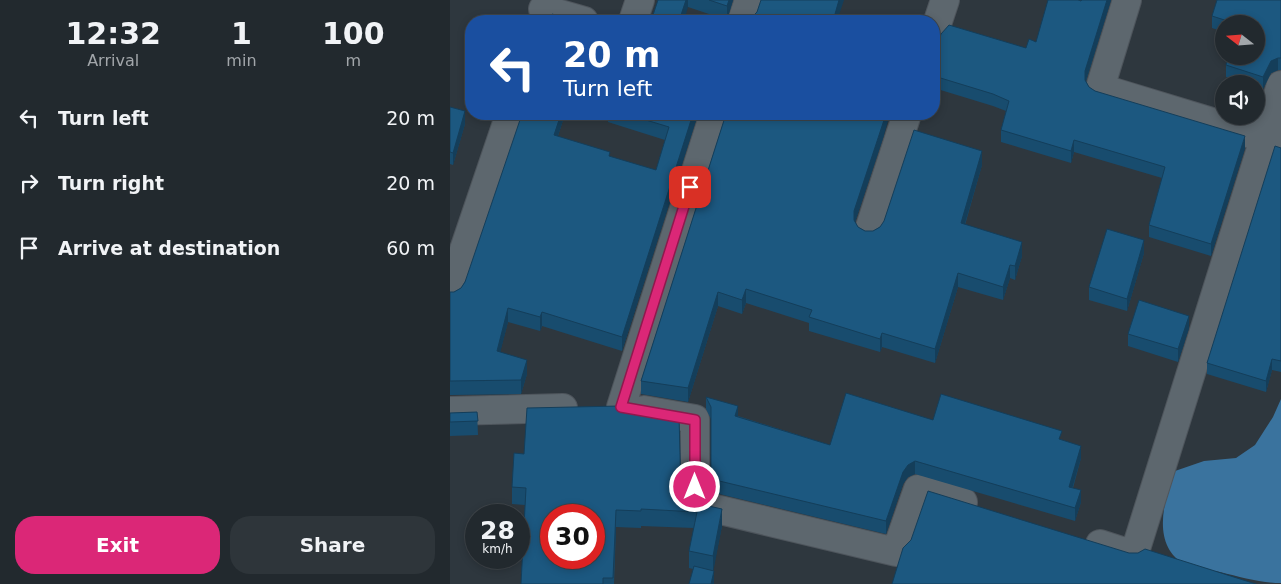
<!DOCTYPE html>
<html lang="en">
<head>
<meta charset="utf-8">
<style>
  body { margin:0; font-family:"DejaVu Sans",sans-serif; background:#2e353a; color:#f1f3f6; height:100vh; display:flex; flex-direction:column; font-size:19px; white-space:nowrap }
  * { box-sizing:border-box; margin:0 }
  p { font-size:16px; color:#a2a6aa }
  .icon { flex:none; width:28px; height:28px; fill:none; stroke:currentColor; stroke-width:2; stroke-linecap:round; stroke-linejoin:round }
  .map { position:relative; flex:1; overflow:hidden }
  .sheet { display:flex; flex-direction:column; background:#22292e; width:450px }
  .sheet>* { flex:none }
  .hud { position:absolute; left:15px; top:15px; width:475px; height:105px; border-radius:20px; box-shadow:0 2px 8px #0003,0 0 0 1px #3f454a; background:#1a4fa0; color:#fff; overflow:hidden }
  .needle { width:32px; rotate:287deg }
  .controls { position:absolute; left:765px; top:15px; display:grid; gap:10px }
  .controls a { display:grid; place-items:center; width:50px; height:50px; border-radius:50%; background:#22292e; box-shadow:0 2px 8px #0003,0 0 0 1px #3f454a; font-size:25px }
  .speed { position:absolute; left:15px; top:504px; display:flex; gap:10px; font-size:25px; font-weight:700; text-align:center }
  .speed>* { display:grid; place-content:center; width:65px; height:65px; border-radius:50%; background:#22292e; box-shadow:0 2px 8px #0003,0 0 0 1px #3f454a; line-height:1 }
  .speed small { font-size:12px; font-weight:400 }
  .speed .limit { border:8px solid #d22; background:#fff; color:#111 }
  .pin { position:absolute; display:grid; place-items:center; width:42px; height:42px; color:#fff; margin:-21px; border-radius:10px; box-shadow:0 2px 8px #0006 }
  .me { position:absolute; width:55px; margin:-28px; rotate:0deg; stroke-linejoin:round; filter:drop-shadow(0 0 4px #0008) }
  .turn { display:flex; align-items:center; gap:18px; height:105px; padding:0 15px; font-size:22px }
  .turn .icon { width:65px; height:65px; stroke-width:2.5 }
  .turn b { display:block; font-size:35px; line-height:42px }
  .eta { display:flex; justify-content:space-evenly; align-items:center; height:85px; text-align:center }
  .eta b { font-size:30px; font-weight:700; line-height:35px }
  .cta { display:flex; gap:10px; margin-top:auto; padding:10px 15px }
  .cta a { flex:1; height:58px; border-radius:20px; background:#db2777; color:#fff; font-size:20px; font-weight:700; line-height:58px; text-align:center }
  .cta a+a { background:#2e353a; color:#f1f3f6 }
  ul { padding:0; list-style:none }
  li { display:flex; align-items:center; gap:15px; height:65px; padding:0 15px }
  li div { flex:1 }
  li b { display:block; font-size:19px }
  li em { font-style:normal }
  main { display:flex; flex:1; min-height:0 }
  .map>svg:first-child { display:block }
  .water { fill:#3a739e }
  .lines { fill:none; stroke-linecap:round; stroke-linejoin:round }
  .minor-casing { stroke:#4e555c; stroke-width:30 }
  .minor { stroke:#5d676e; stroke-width:28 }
  .wall { fill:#184c6e }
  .shaded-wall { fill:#143e5a }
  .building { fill:#1c5880; stroke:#143e5a; fill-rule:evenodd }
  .route-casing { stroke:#8e194d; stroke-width:12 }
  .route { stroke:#db2777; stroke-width:9 }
</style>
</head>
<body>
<main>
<section class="sheet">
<div class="eta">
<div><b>12:32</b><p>Arrival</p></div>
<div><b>1</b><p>min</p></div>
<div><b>100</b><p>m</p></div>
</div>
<ul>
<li><svg class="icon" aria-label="left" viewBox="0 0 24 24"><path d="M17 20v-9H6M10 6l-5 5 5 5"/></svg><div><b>Turn left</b></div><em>20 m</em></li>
<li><svg class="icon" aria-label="right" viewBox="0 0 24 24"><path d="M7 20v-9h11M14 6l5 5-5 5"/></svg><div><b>Turn right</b></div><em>20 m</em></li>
<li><svg class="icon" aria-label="arrive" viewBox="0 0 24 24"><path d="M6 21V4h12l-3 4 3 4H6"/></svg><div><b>Arrive at destination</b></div><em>60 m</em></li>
</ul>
<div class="cta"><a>Exit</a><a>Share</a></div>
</section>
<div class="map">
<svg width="831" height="584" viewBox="0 0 831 584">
  <rect width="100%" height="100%" fill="#2e373e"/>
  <path class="water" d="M 831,399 L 831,583 C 810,583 791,577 770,572 C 759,570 745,570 736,565 C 701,547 713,501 725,471 L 754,461 L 786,458 L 805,445 L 823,417 Z"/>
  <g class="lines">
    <defs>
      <path id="minor" d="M 677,0 L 650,88 L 831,143
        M 93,9 L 134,21
        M 183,21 L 190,0
        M 292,21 L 299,0
        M 484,33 L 495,0
        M 419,230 L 457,114
        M 0,291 L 60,114
        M 171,407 L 264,114
        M 194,410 L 245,419 L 245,504 L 446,552 L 468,489 L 513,502
        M 0,411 L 113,408
        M 650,544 L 684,555 L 831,85"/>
    </defs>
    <use href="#minor" class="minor-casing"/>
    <use href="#minor" class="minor"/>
  </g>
  <path class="wall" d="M 208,0 L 283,0 L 277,20 L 238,7 Z
    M 661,0 L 636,81 L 639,87 L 645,91 L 795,148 L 761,256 L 699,237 L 699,225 L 712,178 L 624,152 L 621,163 L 551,142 L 551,130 L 556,111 L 543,106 L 484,88 L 484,58 L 576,48 L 586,42 L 631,1 Z
    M 831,0 L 831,70 L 828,70 L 821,73 L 813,89 L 806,87 L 806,84 L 797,84 L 776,77 L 776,65 L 806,24 L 774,24 L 774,32 L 762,28 L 762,16 Z
    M 0,107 L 15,124 L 3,165 L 0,164 Z
    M 115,114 L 108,136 L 160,157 L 206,170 L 215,140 L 158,122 L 158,114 L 248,114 L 172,351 L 92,326 L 90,331 L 58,322 L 50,352 L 77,374 L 71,394 L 0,395 L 0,292 L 4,292 L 11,288 Z
    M 276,114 L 434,135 L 405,222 L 408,227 L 415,231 L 423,231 L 532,165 L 515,225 L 572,256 L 565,280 L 560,278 L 553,300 L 508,287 L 485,363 L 432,347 L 430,352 L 359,331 L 359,323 L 296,303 L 292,314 L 268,306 L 238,402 L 191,394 L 191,381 Z
    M 831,148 L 831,372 L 822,370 L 816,392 L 757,374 L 757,363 Z
    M 694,253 L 677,311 L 639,300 L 639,287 Z
    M 739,328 L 728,362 L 678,346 L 678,334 Z
    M 256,397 L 288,416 L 380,445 L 483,420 L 612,440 L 631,458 L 623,488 L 631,502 L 625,521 L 465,474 L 458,477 L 453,484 L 436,534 L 261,492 L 261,419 L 256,409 Z
    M 27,412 L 28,435 L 0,436 L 0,413 Z
    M 62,487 L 231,493 L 272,526 L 263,570 L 264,584 L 243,569 L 239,568 L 239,551 L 244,528 L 191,526 L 191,528 L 166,527 L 164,584 L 71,584 L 75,505 L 62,504 Z"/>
  <path class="shaded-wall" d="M 236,0 L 238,0 L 238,7 L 234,21 L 229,21 Z
    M 279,0 L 283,0 L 277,20 L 277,6 Z
    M 389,0 L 394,0 L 387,21 L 383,21 Z
    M 657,0 L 661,0 L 635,83 L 635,71 Z
    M 828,58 L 828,70 L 821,73 L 813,89 L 813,77 L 821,61 Z
    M 15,111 L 15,124 L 3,165 L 3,153 Z
    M 111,114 L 115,114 L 104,148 L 104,135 Z
    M 243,114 L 248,114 L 172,351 L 172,337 Z
    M 436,114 L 440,114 L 434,135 L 404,225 L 404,211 Z
    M 795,136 L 795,148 L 761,256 L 761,244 Z
    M 624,140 L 624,152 L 621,163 L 621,151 Z
    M 532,151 L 532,165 L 511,237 L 511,223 Z
    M 694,240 L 694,253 L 677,311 L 677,299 Z
    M 572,242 L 572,256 L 565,280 L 565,266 Z
    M 560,265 L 560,278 L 553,300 L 553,287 Z
    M 508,273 L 508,287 L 485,363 L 485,349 Z
    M 296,289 L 296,303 L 292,314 L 292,300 Z
    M 268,292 L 268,306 L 238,402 L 238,388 Z
    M 58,308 L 58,322 L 47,365 L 47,351 Z
    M 92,312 L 92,326 L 90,331 L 90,317 Z
    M 739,316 L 739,328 L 728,362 L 728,349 Z
    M 432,333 L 432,347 L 430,352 L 430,339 Z
    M 822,359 L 822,370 L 816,392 L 816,381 Z
    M 77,360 L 77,374 L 71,394 L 71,380 Z
    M 288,406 L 288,418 L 285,416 Z
    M 631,446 L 631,458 L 619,499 L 619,487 Z
    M 465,461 L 465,474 L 458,477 L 453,484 L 436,534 L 436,521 L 453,472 L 458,465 Z
    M 631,490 L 631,502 L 625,521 L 625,508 Z
    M 272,509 L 272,526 L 263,573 L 263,556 Z
    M 166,510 L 166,527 L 163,584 Z
    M 264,571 L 264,584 L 261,584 Z"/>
  <path class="building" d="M 208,0 L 236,0 L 229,21 L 201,21 Z
    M 259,0 L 279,0 L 277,6 Z
    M 311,0 L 389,0 L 383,21 L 298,21 L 307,12 Z
    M 598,0 L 628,0 L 631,1 L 632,0 L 657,0 L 635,71 L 635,80 L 639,87 L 645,91 L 795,136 L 761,244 L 699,225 L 715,167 L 624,140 L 621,151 L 551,130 L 559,101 L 543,94 L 484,76 L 484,58 L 491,34 L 499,25 L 576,48 L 579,39 L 586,42 Z
    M 767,0 L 831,0 L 831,58 L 828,58 L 821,61 L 813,77 L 776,65 L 778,56 L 806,56 L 806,24 L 787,24 L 762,16 Z
    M 102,14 L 127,21 L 100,21 Z
    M 145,19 L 153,21 L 139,21 Z
    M 0,107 L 15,111 L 3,153 L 0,152 Z
    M 72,114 L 111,114 L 104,135 L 160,152 L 159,156 L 206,170 L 219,127 L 176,114 L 243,114 L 172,337 L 92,312 L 90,317 L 58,308 L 47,351 L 77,360 L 71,380 L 0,381 L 0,292 L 4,292 L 11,288 L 15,282 Z
    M 276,114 L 436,114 L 404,211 L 404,220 L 408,227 L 415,231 L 423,231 L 430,227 L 434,221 L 464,130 L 532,151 L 511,223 L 572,242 L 565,266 L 560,265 L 553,287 L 508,273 L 485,349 L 432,333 L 430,339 L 359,317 L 362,310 L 296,289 L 292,300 L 268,292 L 238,388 L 191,381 Z
    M 825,146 L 831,148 L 831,361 L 822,359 L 816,381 L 757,363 Z
    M 657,229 L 694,240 L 677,299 L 639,287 Z
    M 689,300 L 739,316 L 728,349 L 678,334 Z
    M 396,393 L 483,420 L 491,394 L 612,431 L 609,439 L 631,446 L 619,487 L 631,490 L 625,508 L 465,461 L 458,465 L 453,472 L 436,521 L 261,479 L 261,407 L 256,397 L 288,406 L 285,416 L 380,445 Z
    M 170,406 L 229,415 L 231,493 L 241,502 L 272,509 L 263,556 L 239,551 L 247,512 L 191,509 L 191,511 L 166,510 L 163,578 L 153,578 L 153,584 L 71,584 L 76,488 L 62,487 L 64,453 L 74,454 L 77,408 ZM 101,515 L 144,515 L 144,558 L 101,558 Z
    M 27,412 L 28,421 L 0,422 L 0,413 Z
    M 478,491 L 679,553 L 688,553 L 695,549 L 806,584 L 442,584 L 453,548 L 461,540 Z
    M 244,566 L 264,571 L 261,584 L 239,584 Z"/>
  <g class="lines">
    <defs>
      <path id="route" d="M 240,187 L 171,407 L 245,420 L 245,487"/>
    </defs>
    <use href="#route" class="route-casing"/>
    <use href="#route" class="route"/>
  </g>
</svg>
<div class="controls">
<a><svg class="needle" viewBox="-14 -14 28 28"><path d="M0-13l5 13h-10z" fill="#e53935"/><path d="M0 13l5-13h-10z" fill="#a2a6aa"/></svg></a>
<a><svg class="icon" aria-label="sound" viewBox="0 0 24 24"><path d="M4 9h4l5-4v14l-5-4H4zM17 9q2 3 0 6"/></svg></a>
</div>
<div class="speed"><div>28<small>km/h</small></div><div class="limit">30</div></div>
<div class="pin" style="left:240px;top:187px;background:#d93025"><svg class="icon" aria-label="arrive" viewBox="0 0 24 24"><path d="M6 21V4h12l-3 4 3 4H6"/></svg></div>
<svg class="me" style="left:245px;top:487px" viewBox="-20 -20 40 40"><circle r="17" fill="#db2777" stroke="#fff" stroke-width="3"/><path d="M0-11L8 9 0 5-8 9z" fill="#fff"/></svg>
<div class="hud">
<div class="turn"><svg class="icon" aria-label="left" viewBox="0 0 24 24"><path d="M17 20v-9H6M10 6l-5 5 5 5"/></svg><div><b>20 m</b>Turn left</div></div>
</div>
</div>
</main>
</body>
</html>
